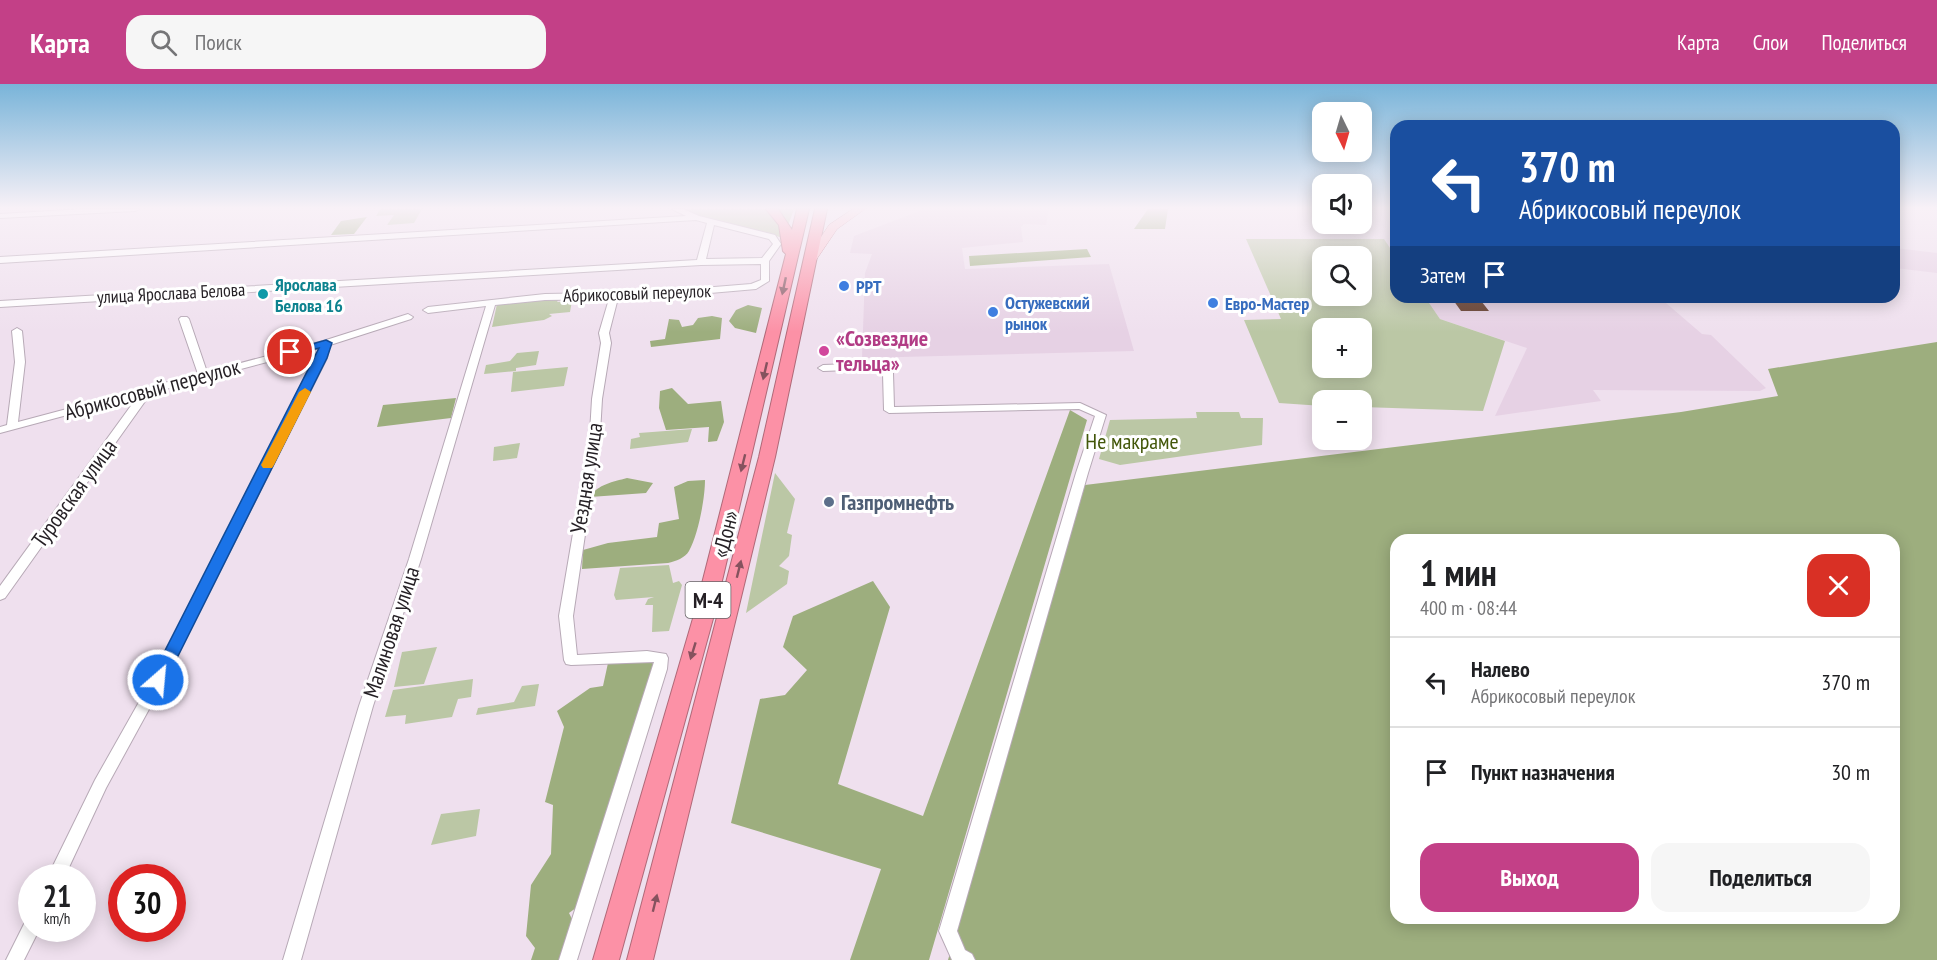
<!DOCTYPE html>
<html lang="ru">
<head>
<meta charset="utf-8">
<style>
  body { margin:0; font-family:"PT Sans Narrow",sans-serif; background:#f6f6f6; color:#202124; height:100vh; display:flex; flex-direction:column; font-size:22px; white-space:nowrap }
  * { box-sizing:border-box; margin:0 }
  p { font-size:20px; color:#757577 }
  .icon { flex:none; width:33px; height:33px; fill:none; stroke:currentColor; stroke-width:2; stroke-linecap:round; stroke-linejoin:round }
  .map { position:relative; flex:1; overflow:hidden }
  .details { position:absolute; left:1390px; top:450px; width:510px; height:390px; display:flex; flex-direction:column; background:#fff; border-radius:18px; box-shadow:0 3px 15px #0003 }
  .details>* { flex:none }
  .hud { position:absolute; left:1390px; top:36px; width:510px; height:183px; border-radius:18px; box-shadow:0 3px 15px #0003; background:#1a4fa0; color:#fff; overflow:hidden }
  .needle { width:39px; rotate:175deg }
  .fabs { position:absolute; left:1312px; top:18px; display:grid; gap:12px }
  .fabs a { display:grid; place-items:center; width:60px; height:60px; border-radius:12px; background:#fff; box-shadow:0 3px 15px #0003; font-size:30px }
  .speed { position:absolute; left:18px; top:780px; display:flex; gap:12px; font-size:30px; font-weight:700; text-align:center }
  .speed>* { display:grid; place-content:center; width:78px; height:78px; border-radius:50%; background:#fff; box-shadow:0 3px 15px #0003; line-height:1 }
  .speed small { font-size:15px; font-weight:400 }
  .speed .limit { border:9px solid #d22; background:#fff; color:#111 }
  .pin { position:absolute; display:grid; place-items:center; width:51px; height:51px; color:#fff; margin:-26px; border:3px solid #fff; border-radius:50%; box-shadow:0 2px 6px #0007 }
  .me { position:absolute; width:66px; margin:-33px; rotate:27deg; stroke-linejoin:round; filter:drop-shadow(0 0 4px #0008) }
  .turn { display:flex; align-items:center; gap:21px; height:126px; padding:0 30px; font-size:27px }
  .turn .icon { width:78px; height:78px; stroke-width:2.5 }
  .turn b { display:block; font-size:42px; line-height:51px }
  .then { display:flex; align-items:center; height:57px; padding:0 30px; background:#0003; gap:12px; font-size:22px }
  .round { display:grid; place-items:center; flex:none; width:63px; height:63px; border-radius:18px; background:#f6f6f6 }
  .head { display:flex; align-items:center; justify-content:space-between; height:102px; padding:0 30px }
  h1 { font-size:36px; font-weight:600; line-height:45px }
  .cta { display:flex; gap:12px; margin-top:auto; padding:12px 30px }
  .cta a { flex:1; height:69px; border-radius:18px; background:#c34087; color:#fff; font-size:24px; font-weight:600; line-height:69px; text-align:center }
  .cta a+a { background:#f6f6f6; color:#202124 }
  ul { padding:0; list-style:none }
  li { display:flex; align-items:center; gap:18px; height:90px; padding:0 30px; border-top:2px solid #e0e0e0 }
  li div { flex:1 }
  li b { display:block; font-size:22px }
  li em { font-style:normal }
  header { display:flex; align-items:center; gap:36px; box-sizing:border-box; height:84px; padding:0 30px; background:#c34087; color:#fff }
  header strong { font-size:28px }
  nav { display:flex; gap:33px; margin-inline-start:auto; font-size:21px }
  .search { width:420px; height:54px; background:#f6f6f6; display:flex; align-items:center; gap:15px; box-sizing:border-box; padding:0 21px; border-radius:18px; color:#757577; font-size:22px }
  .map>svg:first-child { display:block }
  .built { fill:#e6d1e4 }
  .green { fill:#bbc7a5; fill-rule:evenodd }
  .forest { fill:#9dae7e; fill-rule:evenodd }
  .building { fill:#5d321f }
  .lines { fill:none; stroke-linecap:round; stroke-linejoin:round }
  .minor-casing { stroke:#b7a9b6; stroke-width:2 }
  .major-casing { stroke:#b06978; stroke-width:1 }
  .highway-casing { stroke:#b06978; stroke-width:2 }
  .minor { fill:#fff; fill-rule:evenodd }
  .major { fill:#fdbdca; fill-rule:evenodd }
  .highway { fill:#fc91a6; fill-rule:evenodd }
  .oneway { fill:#85525e }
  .route { fill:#1a73e8; stroke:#114b97; stroke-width:1.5 }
  .slow { fill:#f59e0b }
  .shop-dot { fill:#3f7fe0; stroke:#fff; stroke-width:2 }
  .culture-dot { fill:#0f9aa8; stroke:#fff; stroke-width:2 }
  .hotel-dot { fill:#d1479c; stroke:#fff; stroke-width:2 }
  .service-dot { fill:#5c6f8a; stroke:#fff; stroke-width:2 }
  .labels { text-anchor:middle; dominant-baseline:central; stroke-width:6; stroke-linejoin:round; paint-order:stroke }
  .far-culture-label { font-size:18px; font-weight:bold; fill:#0d838f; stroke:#fff; text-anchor:start }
  .far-shop-label { font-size:18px; font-weight:bold; fill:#366cbe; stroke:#fff; text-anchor:start }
  .far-street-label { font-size:18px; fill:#241f24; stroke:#fff }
  .shield { fill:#fff; stroke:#666266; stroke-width:1.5 }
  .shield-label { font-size:21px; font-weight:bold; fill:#241f24 }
  .hotel-label { font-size:22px; font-weight:bold; fill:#b23c85; stroke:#fff; text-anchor:start }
  .street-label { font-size:22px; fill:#241f24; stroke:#fff }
  .park-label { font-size:22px; fill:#43570a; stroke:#fff }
  .service-label { font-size:22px; font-weight:bold; fill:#4e5e75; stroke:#fff; text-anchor:start }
</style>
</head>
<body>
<header>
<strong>Карта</strong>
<div class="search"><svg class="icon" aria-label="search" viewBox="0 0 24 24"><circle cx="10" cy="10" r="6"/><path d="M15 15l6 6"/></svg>Поиск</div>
<nav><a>Карта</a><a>Слои</a><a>Поделиться</a></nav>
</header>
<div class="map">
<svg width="1937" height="876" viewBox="0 0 1937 876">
  <rect width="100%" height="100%" fill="#efe0ee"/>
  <path class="built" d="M 925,125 L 1049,125 L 1046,141 L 1024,140 L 1021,143 L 1023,158 L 962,164 L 965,185 L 1109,180 L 1134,267 L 862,274 L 865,189 L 872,170 L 850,169 L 854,152 Z
    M 1895,164 L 1937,169 L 1937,189 L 1895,184 Z
    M 1425,213 L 1659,213 L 1702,250 L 1711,251 L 1766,304 L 1760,307 L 1593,306 L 1601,317 L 1495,332 L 1527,264 L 1440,235 Z"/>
  <path class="green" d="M 380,125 L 422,125 L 414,139 L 387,141 L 394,131 L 376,132 Z
    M 681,125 L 794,125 L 789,139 L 779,141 L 780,153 L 705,134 Z
    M 1246,155 L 1384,155 L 1396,173 L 1396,213 L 1425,213 L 1440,235 L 1505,257 L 1483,327 L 1362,323 L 1362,316 L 1323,316 L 1323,322 L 1279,319 L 1244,236 L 1281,235 ZM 1323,172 L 1362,172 L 1362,212 L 1323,212 ZM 1323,244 L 1362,244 L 1362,284 L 1323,284 Z
    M 560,214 L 557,218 L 572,217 L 570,228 L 549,230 L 552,232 L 544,236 L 492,243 L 497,220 Z
    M 539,267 L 536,281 L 516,284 L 516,287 L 484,290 L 486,281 L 510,277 L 517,269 Z
    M 568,283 L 564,302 L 511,308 L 513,288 Z
    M 1196,328 L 1239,328 L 1241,334 L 1263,334 L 1262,361 L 1120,381 L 1099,375 L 1110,336 L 1197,334 Z
    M 692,345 L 688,358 L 630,365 L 631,355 L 640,353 L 639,349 Z
    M 520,359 L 517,374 L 493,377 L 494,363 Z
    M 775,389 L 795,415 L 787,449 L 792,451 L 789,472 L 779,482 L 789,487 L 787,500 L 746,529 Z
    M 669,481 L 673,499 L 679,497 L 682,501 L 669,547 L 652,548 L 653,521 L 645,521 L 648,515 L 654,513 L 616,516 L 614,511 L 620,484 Z
    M 437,563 L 424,600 L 394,603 L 402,568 Z
    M 473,595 L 471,613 L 458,615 L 452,633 L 405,640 L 406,631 L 385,633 L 393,606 Z
    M 539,600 L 535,622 L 476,631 L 478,624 L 514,618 L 522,602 Z
    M 480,725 L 476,752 L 431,761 L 441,730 Z"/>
  <path class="forest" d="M 1148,125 L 1168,125 L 1165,145 L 1134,145 Z
    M 367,133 L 354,150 L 331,151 L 341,137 Z
    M 1087,165 L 1091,173 L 970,182 L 969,172 Z
    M 748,221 L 762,224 L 756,249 L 735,244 L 729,237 L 736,226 Z
    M 712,232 L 722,234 L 720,255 L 651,263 L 650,257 L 665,255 L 669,235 L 679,236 L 682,243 L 693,241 L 698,234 Z
    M 1937,258 L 1937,876 L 948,876 L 1085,401 L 1681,328 L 1778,312 L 1768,285 ZM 1396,456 L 1894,456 L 1894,834 L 1396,834 Z
    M 672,304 L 688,320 L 721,317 L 724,338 L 717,357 L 708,358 L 709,343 L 666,346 L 659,324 L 660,307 Z
    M 456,314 L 451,334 L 377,343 L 383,321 Z
    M 1070,326 L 1087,336 L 929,876 L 850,876 L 881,785 L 731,739 L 760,615 L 785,611 L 807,586 L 783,563 L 793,532 L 873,497 L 890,523 L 838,700 L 923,732 Z
    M 627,394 L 653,399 L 646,409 L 590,413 C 598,400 613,398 627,394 Z
    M 705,396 C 705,415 698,451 689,467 C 685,474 676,477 668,479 L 582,485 L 583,466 L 608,459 L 657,453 L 659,439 L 679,435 L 674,403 L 688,397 Z
    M 647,576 L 654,580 L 580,821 L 569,829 L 574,839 L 563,876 L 531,876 L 535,864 L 526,852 L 531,801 L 551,770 L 553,721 L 545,718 L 564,643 L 557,627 L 590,604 L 603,602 L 608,579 Z"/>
  <path class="building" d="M 1451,213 L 1478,213 L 1489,227 L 1461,227 Z"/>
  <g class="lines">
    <defs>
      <path id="minor" d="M 84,125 L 139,125 L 135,127 L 0,134 L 0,130 Z
        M 672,125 L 683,125 L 699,132 L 775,151 L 781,160 L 769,177 L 769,197 L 756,205 L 653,214 L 618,214 L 609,249 L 611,259 L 602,315 L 600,349 L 573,532 L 577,571 L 647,567 L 666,570 L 668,574 L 667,585 L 577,876 L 559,876 L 654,578 L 571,581 L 566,580 L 564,576 L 559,532 L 590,349 L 592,315 L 601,259 L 599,249 L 609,215 L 545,216 L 495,221 L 421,475 L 373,622 L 301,876 L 283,876 L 359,622 L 409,475 L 486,222 L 428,229 L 423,226 L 428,223 L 545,210 L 653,208 L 751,200 L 761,196 L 761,180 L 701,181 L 0,223 L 0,217 L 697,176 L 707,139 L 696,136 L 0,179 L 0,173 L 686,132 ZM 714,141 L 769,155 L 773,160 L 762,174 L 706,175 Z
        M 408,230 L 413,233 L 411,235 L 330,261 L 327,274 L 165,596 L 106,704 L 64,794 L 47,794 L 95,696 L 152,595 L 317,274 L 320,264 L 151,309 L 5,514 L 0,516 L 0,502 L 138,312 L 0,349 L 0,343 L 7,341 L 15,278 L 12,247 L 17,244 L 22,247 L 25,278 L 18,338 L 198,290 L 179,235 L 181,233 L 187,233 L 189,235 L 207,288 L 323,257 Z
        M 877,279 L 893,289 L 894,323 L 1080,319 L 1106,331 L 1088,389 L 957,847 L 965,866 L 972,870 L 975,876 L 952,876 L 939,847 L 1076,389 L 1095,332 L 1079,325 L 889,329 L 884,326 L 883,290 L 875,285 L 823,287 L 818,284 L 823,281 Z
        M 32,834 L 32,844 L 40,844 L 24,876 L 6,876 L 26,836 Z"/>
      <path id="major" d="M 853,125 L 865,125 L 837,145 L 814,179 L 806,179 L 805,177 L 829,141 Z"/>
      <path id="highway" d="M 766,125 L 778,125 L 792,146 L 797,125 L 809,125 L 714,531 L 619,876 L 593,876 L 694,531 L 786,170 L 783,167 L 779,141 Z
        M 815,125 L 827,125 L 775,373 L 653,876 L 627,876 L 759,373 Z"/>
    </defs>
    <use href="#minor" class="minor-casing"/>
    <use href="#major" class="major-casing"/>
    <use href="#highway" class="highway-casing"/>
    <use href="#minor" class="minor"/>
    <use href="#major" class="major"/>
    <use href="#highway" class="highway"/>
  </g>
  <defs><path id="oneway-solid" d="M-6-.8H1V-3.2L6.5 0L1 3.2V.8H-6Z" transform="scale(1.5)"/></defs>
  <g class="oneway">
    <use href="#oneway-solid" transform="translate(784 202) rotate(102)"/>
    <use href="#oneway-solid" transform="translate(765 287) rotate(103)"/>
    <use href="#oneway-solid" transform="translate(743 379) rotate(104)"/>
    <use href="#oneway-solid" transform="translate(739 485) rotate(-76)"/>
    <use href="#oneway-solid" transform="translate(693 567) rotate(107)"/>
    <use href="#oneway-solid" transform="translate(655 819) rotate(-76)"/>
  </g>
  <linearGradient id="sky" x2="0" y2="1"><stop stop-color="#79b4d9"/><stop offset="0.5" stop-color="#f8f1f7"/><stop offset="1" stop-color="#f8f1f7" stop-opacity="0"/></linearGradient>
  <rect width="1937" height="248" fill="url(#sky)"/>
  <path class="route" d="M 326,256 L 332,259 L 327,274 L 166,596 L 158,602 L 153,600 L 150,596 L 319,264 L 290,271 L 284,268 Z"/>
  <path class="slow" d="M 305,304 L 311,308 L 274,381 L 272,384 L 263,384 L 261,381 L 299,308 Z"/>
  <g class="shop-dot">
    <circle cx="844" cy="202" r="6"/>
    <circle cx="1213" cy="219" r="6"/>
    <circle cx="993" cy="228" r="6"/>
  </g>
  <circle class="culture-dot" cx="263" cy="210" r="6"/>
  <circle class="hotel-dot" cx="824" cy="267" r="6"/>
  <circle class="service-dot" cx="829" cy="418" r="6"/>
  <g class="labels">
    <g class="far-culture-label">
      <text x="275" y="200">Ярослава<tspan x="275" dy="21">Белова 16</tspan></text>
    </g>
    <g class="far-shop-label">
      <text x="856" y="202">РРТ</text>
      <text x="1005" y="218">Остужевский<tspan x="1005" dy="21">рынок</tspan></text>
      <text x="1225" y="219">Евро-Мастер</text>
    </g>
    <g class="far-street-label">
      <text transform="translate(171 209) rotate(-3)">улица Ярослава Белова</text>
      <text transform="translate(637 209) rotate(-2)">Абрикосовый переулок</text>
    </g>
    <rect class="shield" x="685.5" y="498" width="45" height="36" rx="4.5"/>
    <g class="shield-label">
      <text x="708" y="516">М-4</text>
    </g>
    <g class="hotel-label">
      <text x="836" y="254">«Созвездие<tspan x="836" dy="25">тельца»</tspan></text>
    </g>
    <g class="street-label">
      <text transform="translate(152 305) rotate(-15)">Абрикосовый переулок</text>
      <text transform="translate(586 394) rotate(-81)">Уездная улица</text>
      <text transform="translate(74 409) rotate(-54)">Туровская улица</text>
      <text transform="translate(725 450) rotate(-76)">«Дон»</text>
      <text transform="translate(391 548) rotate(-72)">Малиновая улица</text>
    </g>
    <g class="park-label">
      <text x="1132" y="357">Не макраме</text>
    </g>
    <g class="service-label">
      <text x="841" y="418">Газпромнефть</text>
    </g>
  </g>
</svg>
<div class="fabs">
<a><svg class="needle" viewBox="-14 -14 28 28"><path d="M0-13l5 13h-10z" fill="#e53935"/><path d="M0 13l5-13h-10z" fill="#757577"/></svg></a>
<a><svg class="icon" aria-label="sound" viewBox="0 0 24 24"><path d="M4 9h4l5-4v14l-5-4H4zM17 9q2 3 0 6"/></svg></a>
<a><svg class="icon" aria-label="search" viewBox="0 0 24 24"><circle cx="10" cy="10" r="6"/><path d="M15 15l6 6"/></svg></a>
<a>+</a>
<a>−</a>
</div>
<div class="speed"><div>21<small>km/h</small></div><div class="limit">30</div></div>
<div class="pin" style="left:290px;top:268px;background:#d93025"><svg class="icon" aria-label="arrive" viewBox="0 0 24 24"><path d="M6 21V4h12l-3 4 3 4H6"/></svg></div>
<svg class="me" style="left:158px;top:596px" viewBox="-20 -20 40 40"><circle r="17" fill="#1a73e8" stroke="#fff" stroke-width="3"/><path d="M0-11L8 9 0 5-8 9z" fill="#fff"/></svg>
<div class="hud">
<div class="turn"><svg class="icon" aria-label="left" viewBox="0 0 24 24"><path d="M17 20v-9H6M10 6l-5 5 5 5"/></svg><div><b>370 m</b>Абрикосовый переулок</div></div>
<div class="then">Затем<svg class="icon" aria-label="arrive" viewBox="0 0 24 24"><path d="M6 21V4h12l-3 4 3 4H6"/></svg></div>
</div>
<section class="details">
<div class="head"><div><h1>1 мин</h1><p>400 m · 08:44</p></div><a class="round" style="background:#d93025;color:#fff"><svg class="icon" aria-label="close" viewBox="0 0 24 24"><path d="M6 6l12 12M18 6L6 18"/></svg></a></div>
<ul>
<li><svg class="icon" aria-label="left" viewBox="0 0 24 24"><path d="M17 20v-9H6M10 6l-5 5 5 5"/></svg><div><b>Налево</b><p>Абрикосовый переулок</p></div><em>370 m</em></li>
<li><svg class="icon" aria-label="arrive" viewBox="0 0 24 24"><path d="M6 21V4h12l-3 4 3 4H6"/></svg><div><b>Пункт назначения</b></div><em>30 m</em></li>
</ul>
<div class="cta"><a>Выход</a><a>Поделиться</a></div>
</section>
</div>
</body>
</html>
